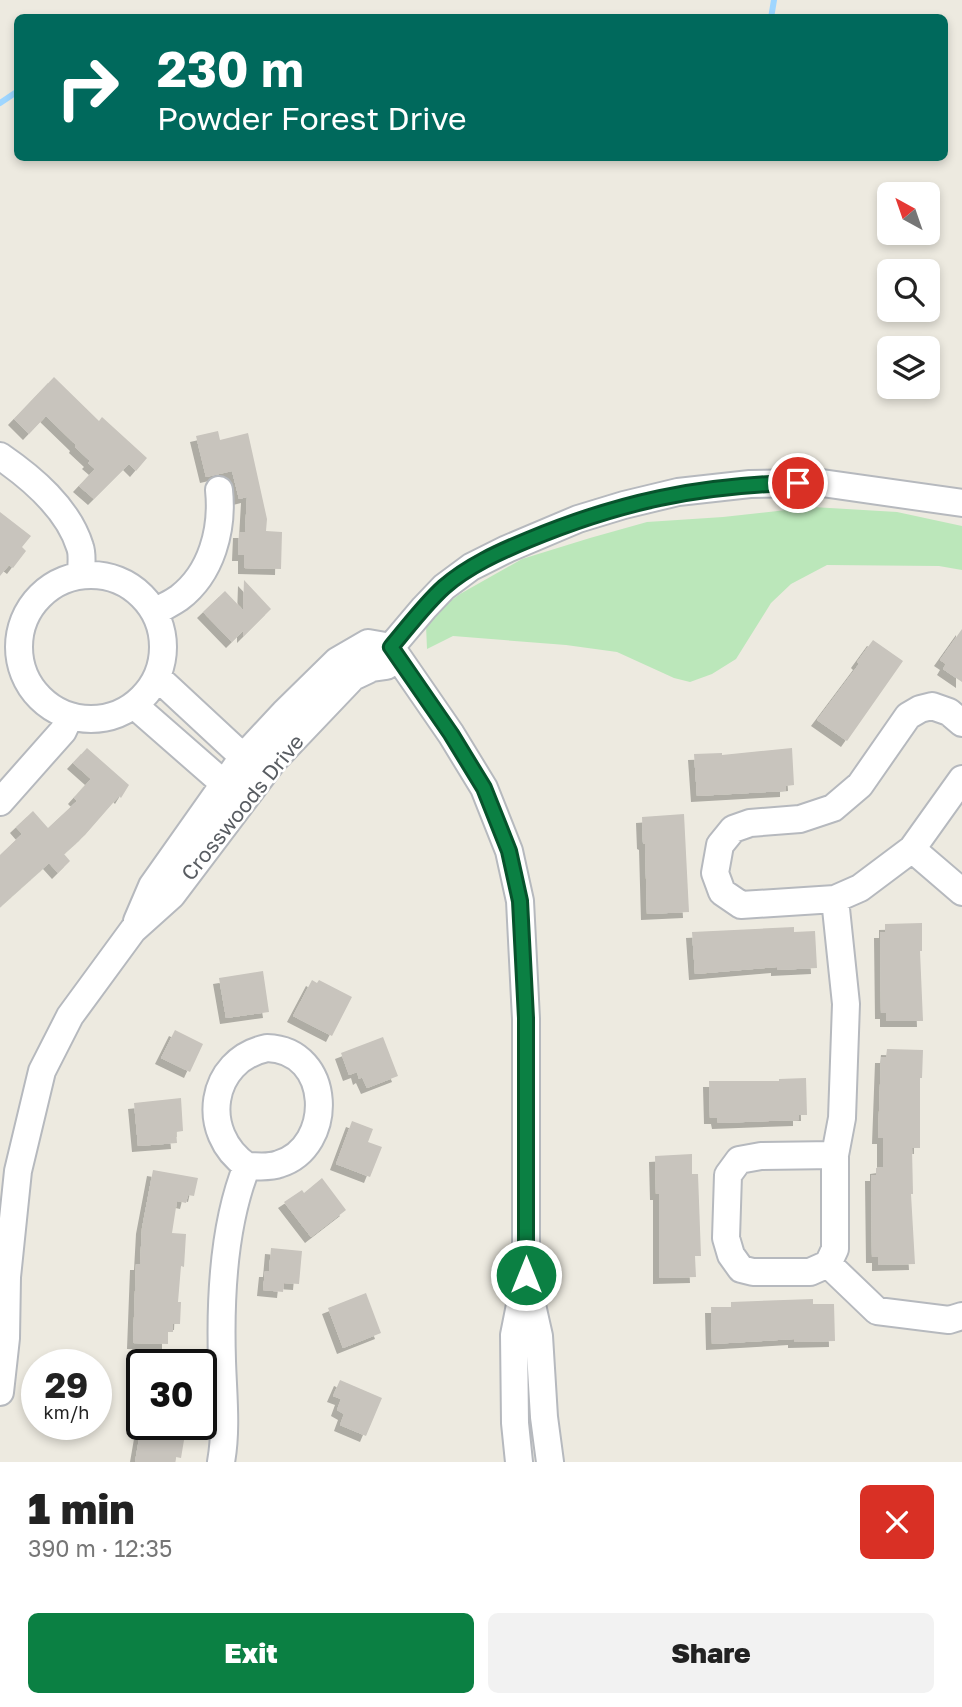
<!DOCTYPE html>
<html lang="en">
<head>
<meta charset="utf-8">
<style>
  body { margin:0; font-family:"Golos Text",sans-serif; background:#f2f2f2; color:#222; height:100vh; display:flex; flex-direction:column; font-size:26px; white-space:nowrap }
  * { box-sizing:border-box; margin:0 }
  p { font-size:23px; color:#767676 }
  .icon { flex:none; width:38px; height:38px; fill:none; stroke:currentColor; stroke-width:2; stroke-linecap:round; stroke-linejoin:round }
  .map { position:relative; height:1462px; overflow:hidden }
  .sheet { display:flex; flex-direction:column; background:#fff; flex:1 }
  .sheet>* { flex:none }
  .banner { position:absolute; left:14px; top:14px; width:934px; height:147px; border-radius:10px; box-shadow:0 4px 10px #0003; background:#00695c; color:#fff; overflow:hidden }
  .needle { width:46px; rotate:320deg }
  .fabs { position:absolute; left:877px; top:182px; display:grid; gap:14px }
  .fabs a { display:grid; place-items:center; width:63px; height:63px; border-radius:10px; background:#fff; box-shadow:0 4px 10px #0003; font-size:35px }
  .speed { position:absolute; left:21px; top:1349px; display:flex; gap:14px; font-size:35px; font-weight:700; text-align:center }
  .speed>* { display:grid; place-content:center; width:91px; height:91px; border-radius:50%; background:#fff; box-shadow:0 4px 10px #0003; line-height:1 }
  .speed small { font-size:18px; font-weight:400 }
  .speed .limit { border:4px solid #111; border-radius:10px; background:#fff; color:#111 }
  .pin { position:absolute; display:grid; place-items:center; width:60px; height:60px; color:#fff; margin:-30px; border:4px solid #fff; border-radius:50%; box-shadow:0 2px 7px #0007 }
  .me { position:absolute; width:77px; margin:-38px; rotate:0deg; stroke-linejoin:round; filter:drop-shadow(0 0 5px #0008) }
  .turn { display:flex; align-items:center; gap:24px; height:147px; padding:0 28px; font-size:32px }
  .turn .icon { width:91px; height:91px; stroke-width:2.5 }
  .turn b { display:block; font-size:49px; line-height:60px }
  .round { display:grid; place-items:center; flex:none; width:74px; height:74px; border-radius:10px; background:#f2f2f2 }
  .head { display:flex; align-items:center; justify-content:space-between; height:119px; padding:0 28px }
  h1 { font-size:42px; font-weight:800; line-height:52px }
  .action { display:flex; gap:14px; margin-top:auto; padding:14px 28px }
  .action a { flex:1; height:80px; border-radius:10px; background:#0b8043; color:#fff; font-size:28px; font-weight:800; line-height:80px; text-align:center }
  .action a+a { background:#f2f2f2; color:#222 }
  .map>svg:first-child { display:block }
  .green { fill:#bbe7ba }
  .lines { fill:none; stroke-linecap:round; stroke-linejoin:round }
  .stream { stroke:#9fd6ff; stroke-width:6 }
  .building { fill:#c8c4bd; filter:url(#shadow) }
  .minor-casing { stroke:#b6b9be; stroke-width:30 }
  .minor { stroke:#fff; stroke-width:26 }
  .route-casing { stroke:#07532c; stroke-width:18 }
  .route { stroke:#0b8043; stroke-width:12 }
  .labels { text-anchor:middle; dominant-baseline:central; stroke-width:5; stroke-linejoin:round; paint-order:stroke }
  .street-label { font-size:21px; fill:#595d62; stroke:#fff }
</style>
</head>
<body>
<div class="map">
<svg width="962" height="1462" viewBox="0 0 962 1462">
  <defs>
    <filter id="shadow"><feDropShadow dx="-6" dy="6" stdDeviation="0" flood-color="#0004"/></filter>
  </defs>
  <rect width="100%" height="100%" fill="#edeae0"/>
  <path class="green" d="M 813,507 L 897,512 L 962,526 L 962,570 L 939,566 L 827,565 L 791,584 L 771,603 L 736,659 L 712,674 L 690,682 L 674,678 L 617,652 L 566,645 L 453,636 L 427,649 L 426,625 L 441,608 L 460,594 L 522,559 L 590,538 L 647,522 L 723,517 Z"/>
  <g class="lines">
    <path class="stream" d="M 771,18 L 774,0
      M 0,103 L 18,91"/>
  </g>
  <path class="building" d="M 54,377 L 99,421 L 102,417 L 147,458 L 136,471 L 129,464 L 94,499 L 79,486 L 95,469 L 88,463 L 90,461 L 75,447 L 76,445 L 46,416 L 29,434 L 14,419 Z
    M 218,431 L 220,440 L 248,433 L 267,519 L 266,531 L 282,532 L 281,569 L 244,568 L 244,555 L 238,555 L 239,532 L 245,532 L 247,497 L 239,499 L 232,471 L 206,477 L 196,436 Z
    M 0,512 L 31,536 L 22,547 L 26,551 L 13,568 L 9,565 L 0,576 Z
    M 244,580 L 271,609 L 243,637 L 243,631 L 232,642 L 203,612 L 225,591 L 243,610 Z
    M 962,629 L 962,682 L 943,669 L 946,664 L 940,660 Z
    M 873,640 L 903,661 L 847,741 L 817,720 L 859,664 L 857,662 Z
    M 87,748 L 129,785 L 121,798 L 119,796 L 85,835 L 64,854 L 70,861 L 58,873 L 49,863 L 0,907 L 0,855 L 22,834 L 16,827 L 33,811 L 48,828 L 77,801 L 74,798 L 91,779 L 73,763 Z
    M 792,748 L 794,785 L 786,786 L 786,791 L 697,796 L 694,754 L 722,753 L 722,755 Z
    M 684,814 L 689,912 L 647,914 L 645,844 L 643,843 L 642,817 Z
    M 922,923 L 922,951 L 920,951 L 923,1021 L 886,1021 L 886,1013 L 881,1013 L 880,932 L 885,932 L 885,924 Z
    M 794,927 L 794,932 L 815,931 L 817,968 L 777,970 L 777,967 L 695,974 L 692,932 Z
    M 263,971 L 269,1012 L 226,1018 L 219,978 Z
    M 312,980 L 317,983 L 319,980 L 352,997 L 332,1036 L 293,1016 Z
    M 175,1030 L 203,1044 L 190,1072 L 161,1058 Z
    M 383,1037 L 398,1076 L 367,1088 L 362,1077 L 359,1079 L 357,1072 L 349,1075 L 341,1053 Z
    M 887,1049 L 923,1050 L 922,1078 L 920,1078 L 920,1148 L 912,1148 L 913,1194 L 911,1194 L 915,1264 L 878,1265 L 878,1257 L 872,1257 L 871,1175 L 876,1175 L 876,1168 L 883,1167 L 883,1138 L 878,1138 L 881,1057 L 886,1057 Z
    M 806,1078 L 807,1115 L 799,1115 L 799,1120 L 718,1123 L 717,1118 L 710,1118 L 709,1081 L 779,1081 L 779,1079 Z
    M 181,1098 L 183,1131 L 176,1132 L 177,1143 L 138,1146 L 134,1103 Z
    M 352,1121 L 373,1129 L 368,1142 L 382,1147 L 370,1177 L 336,1164 Z
    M 692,1154 L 692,1174 L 698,1174 L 701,1256 L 695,1256 L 696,1277 L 659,1278 L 659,1194 L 656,1194 L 655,1156 Z
    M 153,1170 L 198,1178 L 194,1196 L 188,1195 L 186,1203 L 177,1201 L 172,1233 L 186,1234 L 184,1267 L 181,1266 L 178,1302 L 181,1302 L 180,1324 L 173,1324 L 173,1332 L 168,1332 L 168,1344 L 133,1343 L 136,1264 L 140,1264 L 142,1228 Z
    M 322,1178 L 346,1210 L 311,1237 L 284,1202 L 302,1190 L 304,1193 Z
    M 271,1248 L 302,1251 L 299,1284 L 284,1283 L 283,1292 L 263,1290 L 265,1271 L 269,1271 Z
    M 366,1293 L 381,1333 L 343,1348 L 328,1308 Z
    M 813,1299 L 813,1304 L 834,1304 L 835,1341 L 794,1342 L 794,1339 L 712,1344 L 711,1307 L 731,1307 L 731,1302 Z
    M 340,1380 L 382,1398 L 366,1436 L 340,1425 L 344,1414 L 337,1410 L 341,1399 L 333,1396 Z
    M 141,1427 L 185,1434 L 181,1458 L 176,1457 L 175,1462 L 135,1462 Z"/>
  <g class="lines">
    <defs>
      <path id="minor" d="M 0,456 C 32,478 68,508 80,547 C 83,555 81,566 81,575
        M19 647a72 72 0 1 1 144 0a72 72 0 1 1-144 0Z
        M 155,612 C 163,607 172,603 179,598 C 212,573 223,529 219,490
        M 391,647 L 451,734 L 484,788 L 509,851 L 520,901 L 526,1019 L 526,1275 L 514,1335 L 515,1423 L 519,1462
        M 157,677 L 255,768
        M 134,705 L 238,796
        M 962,723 L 949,712 L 932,706 L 920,709 L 908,716 L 860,785 L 833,808 L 800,819 L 750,823 L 733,829 L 720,845 L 715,873 L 722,892 L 741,905 L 835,899 L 860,888 L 912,849 L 962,779
        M 0,802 L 63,731 L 70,716
        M 912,849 L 962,892
        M 835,899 L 846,1004 L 842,1118 L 835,1155 L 835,1249 L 828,1264 L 810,1272 L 753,1272 L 741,1269 L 731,1255 L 726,1238 L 728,1175 L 739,1160 L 761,1156 L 835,1155
        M 137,921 L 152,886 L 243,757 L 284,713 L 337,661 L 368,643 L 391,647
        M 267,1048 C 333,1050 335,1147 279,1164 C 269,1168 257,1166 247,1166 C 199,1133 209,1060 267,1048 Z
        M 828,1264 L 877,1311 L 949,1320 L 962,1316
        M 528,1287 L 539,1336 L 544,1417 L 550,1462
        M 0,1392 L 6,1338 L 7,1277 L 18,1171 L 42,1071 L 70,1016 L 133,930 L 172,895 L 273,761 L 353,677 L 372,668 L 386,666 L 391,647 L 424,608 L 444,587 L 471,567 L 507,549 L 578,519 L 624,505 L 678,492 L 750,484 L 822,483 L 962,503
        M 221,1462 C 227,1429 223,1394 222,1361 C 220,1298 223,1225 247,1166"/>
    </defs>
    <use href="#minor" class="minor-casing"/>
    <use href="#minor" class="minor"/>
  </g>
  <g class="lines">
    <defs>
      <path id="route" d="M 526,1275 L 526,1018 L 520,901 L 509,851 L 484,788 L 451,734 L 391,647 C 408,627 425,604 444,587 C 468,566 499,552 528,540 C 619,502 699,485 798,483"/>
    </defs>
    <use href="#route" class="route-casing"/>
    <use href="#route" class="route"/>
  </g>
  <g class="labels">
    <g class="street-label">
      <text transform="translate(242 807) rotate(-51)">Crosswoods Drive</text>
    </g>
  </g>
</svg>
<div class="fabs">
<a><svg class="needle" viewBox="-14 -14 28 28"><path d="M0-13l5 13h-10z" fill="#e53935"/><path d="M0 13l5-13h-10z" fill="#767676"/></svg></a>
<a><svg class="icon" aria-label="search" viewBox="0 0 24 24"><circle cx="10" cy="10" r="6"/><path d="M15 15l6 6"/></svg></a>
<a><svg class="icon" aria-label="layers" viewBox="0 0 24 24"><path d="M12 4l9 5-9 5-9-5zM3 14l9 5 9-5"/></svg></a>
</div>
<div class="speed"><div>29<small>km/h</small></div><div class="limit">30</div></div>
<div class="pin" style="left:798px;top:483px;background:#d93025"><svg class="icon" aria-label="arrive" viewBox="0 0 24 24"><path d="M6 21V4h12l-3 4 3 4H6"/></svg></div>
<svg class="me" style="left:526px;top:1275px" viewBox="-20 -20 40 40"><circle r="17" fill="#0b8043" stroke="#fff" stroke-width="3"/><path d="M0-11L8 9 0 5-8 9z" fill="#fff"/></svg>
<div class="banner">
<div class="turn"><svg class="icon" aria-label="right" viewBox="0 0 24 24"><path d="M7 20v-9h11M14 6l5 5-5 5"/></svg><div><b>230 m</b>Powder Forest Drive</div></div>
</div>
</div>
<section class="sheet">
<div class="head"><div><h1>1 min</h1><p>390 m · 12:35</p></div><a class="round" style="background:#d93025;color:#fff"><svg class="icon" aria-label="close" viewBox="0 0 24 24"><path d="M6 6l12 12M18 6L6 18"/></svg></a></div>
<div class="action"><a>Exit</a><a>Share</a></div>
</section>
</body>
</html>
